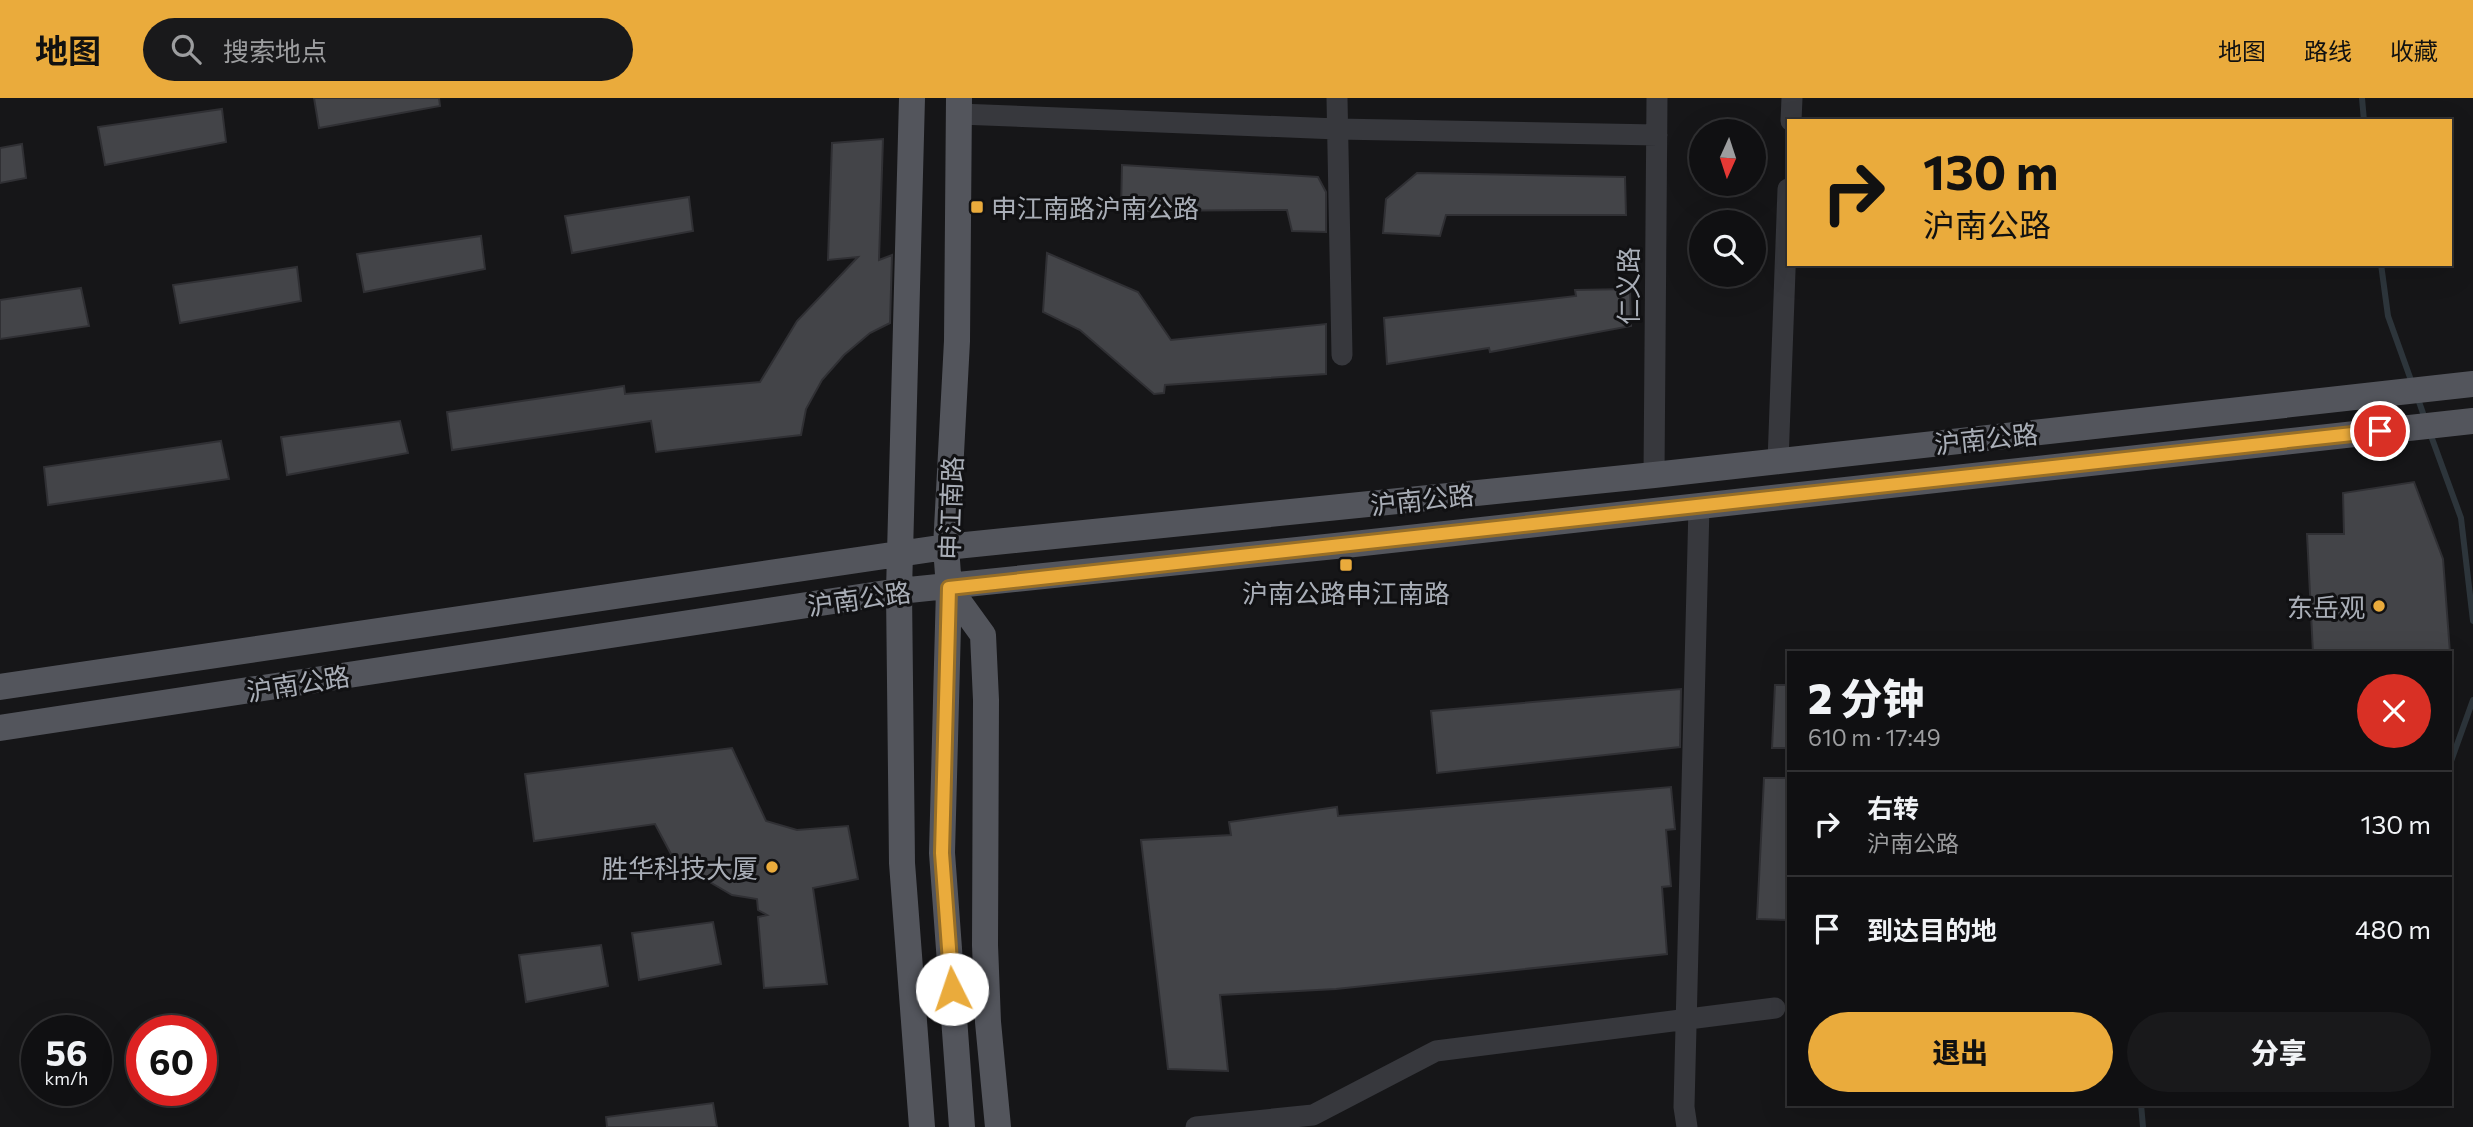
<!DOCTYPE html>
<html lang="zh">
<head>
<meta charset="utf-8">
<style>
  body { margin:0; font-family:Commissioner,"Noto Sans SC",sans-serif; background:#19191b; color:#f1f3f6; height:100vh; display:flex; flex-direction:column; font-size:26px; white-space:nowrap }
  * { box-sizing:border-box; margin:0 }
  p { font-size:23px; color:#9c9d9f }
  .icon { flex:none; width:38px; height:38px; fill:none; stroke:currentColor; stroke-width:2; stroke-linecap:round; stroke-linejoin:round }
  .map { position:relative; flex:1; overflow:hidden }
  .panel { position:absolute; left:1787px; top:553px; width:665px; height:455px; display:flex; flex-direction:column; background:#101012; border-radius:0px; box-shadow:0 7px 28px #0002,0 0 0 2px #303032 }
  .panel>* { flex:none }
  .hud { position:absolute; left:1787px; top:21px; width:665px; height:147px; border-radius:0px; box-shadow:0 7px 28px #0002,0 0 0 2px #303032; background:#eaab3c; color:#111; overflow:hidden }
  .needle { width:46px; rotate:183deg }
  .controls { position:absolute; left:1689px; top:21px; display:grid; gap:14px }
  .controls a { display:grid; place-items:center; width:77px; height:77px; border-radius:50%; background:#101012; box-shadow:0 7px 28px #0002,0 0 0 2px #303032; font-size:35px }
  .speed { position:absolute; left:21px; top:917px; display:flex; gap:14px; font-size:35px; font-weight:700; text-align:center }
  .speed>* { display:grid; place-content:center; width:91px; height:91px; border-radius:50%; background:#101012; box-shadow:0 7px 28px #0002,0 0 0 2px #303032; line-height:1 }
  .speed small { font-size:18px; font-weight:400 }
  .speed .limit { border:10px solid #d22; background:#fff; color:#111 }
  .pin { position:absolute; display:grid; place-items:center; width:60px; height:60px; color:#fff; margin:-30px; border:4px solid #fff; border-radius:50%; box-shadow:0 2px 7px #0007 }
  .me { position:absolute; width:77px; margin:-38px; rotate:356deg; stroke-linejoin:round; filter:drop-shadow(0 0 5px #0008) }
  .turn { display:flex; align-items:center; gap:24px; height:147px; padding:0 21px; font-size:32px }
  .turn .icon { width:91px; height:91px; stroke-width:2.5 }
  .turn b { display:block; font-size:49px; line-height:60px }
  .round { display:grid; place-items:center; flex:none; width:74px; height:74px; border-radius:37px; background:#19191b }
  .headline { display:flex; align-items:center; justify-content:space-between; height:119px; padding:0 21px }
  h1 { font-size:42px; font-weight:800; line-height:52px }
  .button { display:flex; gap:14px; margin-top:auto; padding:14px 21px }
  .button a { flex:1; height:80px; border-radius:42px; background:#eaab3c; color:#111; font-size:28px; font-weight:800; line-height:80px; text-align:center }
  .button a+a { background:#19191b; color:#f1f3f6 }
  ul { padding:0; list-style:none }
  li { display:flex; align-items:center; gap:21px; height:105px; padding:0 21px; border-top:2px solid #303032 }
  li div { flex:1 }
  li b { display:block; font-size:26px }
  li em { font-style:normal }
  header { display:flex; align-items:center; gap:42px; box-sizing:border-box; height:98px; padding:0 35px; background:#eaab3c; color:#111 }
  header strong { font-size:33px }
  nav { display:flex; gap:38px; margin-inline-start:auto; font-size:24px }
  .search { width:490px; height:63px; background:#19191b; display:flex; align-items:center; gap:18px; box-sizing:border-box; padding:0 24px; border-radius:38px; color:#9c9d9f; font-size:26px }
  .map>svg:first-child { display:block }
  .lines { fill:none; stroke-linecap:round; stroke-linejoin:round }
  .stream { stroke:#2d353b; stroke-width:6 }
  .building { fill:#434448; stroke:#303034; stroke-width:2 }
  .minor { stroke:#37383d; stroke-width:21 }
  .major { stroke:#53555c; stroke-width:26 }
  .route-casing { stroke:#986f27; stroke-width:18 }
  .route { stroke:#eaab3c; stroke-width:12 }
  .poi-dot { fill:#eaab3c; stroke:#111113; stroke-width:2.5 }
  .labels { text-anchor:middle; dominant-baseline:central; stroke-width:6; stroke-linejoin:round; paint-order:stroke }
  .poi-label { font-size:26px; fill:#a9aeb7; stroke:#111113; text-anchor:end }
  .street-label { font-size:26px; fill:#a9aeb7; stroke:#111113 }
</style>
</head>
<body>
<header>
<strong>地图</strong>
<div class="search"><svg class="icon" aria-label="search" viewBox="0 0 24 24"><circle cx="10" cy="10" r="6"/><path d="M15 15l6 6"/></svg>搜索地点</div>
<nav><a>地图</a><a>路线</a><a>收藏</a></nav>
</header>
<div class="map">
<svg width="2473" height="1029" viewBox="0 0 2473 1029">
  <rect width="100%" height="100%" fill="#161618"/>
  <g class="lines">
    <path class="stream" d="M 2362,0 L 2364,23
      M 2381,166 L 2388,218 L 2412,285
      M 2417,298 L 2425,321
      M 2430,335 L 2461,420 L 2473,523
      M 2450,666 L 2473,602
      M 2141,1006 L 2143,1029"/>
  </g>
  <path class="building" d="M 314,0 L 439,0 L 440,8 L 319,30 Z
    M 222,11 L 226,44 L 105,67 L 98,29 Z
    M 883,41 L 879,162 L 892,157 L 890,225 L 870,235 L 844,257 L 822,282 L 806,311 L 801,337 L 656,354 L 651,323 L 452,352 L 447,314 L 624,288 L 625,296 L 760,284 L 797,223 L 858,159 L 828,162 L 832,45 Z
    M 22,46 L 26,80 L 0,85 L 0,50 Z
    M 1122,67 L 1318,79 L 1326,94 L 1326,134 L 1292,133 L 1287,112 L 1121,113 Z
    M 1417,75 L 1625,79 L 1626,117 L 1446,117 L 1440,138 L 1383,135 L 1386,101 Z
    M 689,99 L 693,133 L 572,155 L 565,118 Z
    M 481,138 L 485,171 L 364,194 L 357,156 Z
    M 1047,155 L 1138,194 L 1171,242 L 1326,226 L 1326,276 L 1165,287 L 1164,295 L 1154,296 L 1080,232 L 1043,214 Z
    M 297,169 L 301,203 L 180,225 L 173,187 Z
    M 81,190 L 89,228 L 0,241 L 0,202 Z
    M 1630,191 L 1631,228 L 1490,254 L 1489,250 L 1387,266 L 1384,220 L 1576,198 L 1575,192 Z
    M 400,323 L 408,355 L 287,377 L 281,339 Z
    M 221,343 L 229,381 L 48,407 L 44,369 Z
    M 2414,384 L 2443,461 L 2450,555 L 2313,555 L 2307,436 L 2344,436 L 2343,395 Z
    M 1775,587 L 1788,587 L 1788,650 L 1772,650 Z
    M 1681,591 L 1680,649 L 1437,675 L 1431,613 Z
    M 732,650 L 766,723 L 797,732 L 848,728 L 858,781 L 813,790 L 827,886 L 764,890 L 758,819 L 767,817 L 758,812 L 757,801 L 732,797 L 708,783 L 671,756 L 655,726 L 534,743 L 525,676 Z
    M 1764,680 L 1788,680 L 1788,822 L 1757,821 Z
    M 1671,689 L 1675,731 L 1666,732 L 1671,788 L 1662,789 L 1667,856 L 1336,891 L 1220,897 L 1228,973 L 1168,971 L 1141,742 L 1231,737 L 1229,724 L 1337,709 L 1338,718 Z
    M 713,824 L 721,866 L 639,882 L 632,835 Z
    M 601,847 L 608,888 L 526,904 L 519,857 Z
    M 713,1005 L 717,1029 L 607,1029 L 606,1019 Z"/>
  <g class="lines">
    <path class="minor" d="M 1337,0 L 1342,257
      M 959,16 L 1337,31 L 1657,37
      M 1791,23 L 1792,0
      M 1778,364 L 1788,91
      M 1654,377 L 1657,0
      M 1196,1029 L 1313,1017 L 1436,953 L 1775,910
      M 1687,1029 L 1684,1009 L 1699,408"/>
    <path class="major" d="M 912,0 L 899,493 L 902,765 L 922,1029
      M 959,0 L 957,243 L 946,449 L 949,490 L 942,755 L 962,1029
      M 949,490 L 983,537 L 986,602 L 985,847 L 988,924 L 998,1029
      M 0,589 L 946,449 L 1654,377 L 2473,286
      M 0,630 L 899,493 L 1345,447 L 2473,323"/>
  </g>
  <g class="lines">
    <defs>
      <path id="route" d="M 952,891 L 942,755 L 949,490 L 2380,333"/>
    </defs>
    <use href="#route" class="route-casing"/>
    <use href="#route" class="route"/>
  </g>
  <g class="poi-dot">
    <rect x="970" y="102" width="14" height="14" rx="3.5"/>
    <rect x="1339" y="460" width="14" height="14" rx="3.5"/>
    <circle cx="2379" cy="508" r="7"/>
    <circle cx="772" cy="769" r="7"/>
  </g>
  <g class="labels">
    <g class="poi-label">
      <text x="991" y="109" text-anchor="start">申江南路沪南公路</text>
      <text x="1346" y="494" text-anchor="middle">沪南公路申江南路</text>
      <text x="2365" y="508">东岳观</text>
      <text x="758" y="769">胜华科技大厦</text>
    </g>
    <g class="street-label">
      <text transform="translate(1627 188) rotate(-90)">仁义路</text>
      <text transform="translate(1986 340) rotate(-6)">沪南公路</text>
      <text transform="translate(1422 401) rotate(-6)">沪南公路</text>
      <text transform="translate(950 410) rotate(-88)">申江南路</text>
      <text transform="translate(859 500) rotate(-8)">沪南公路</text>
      <text transform="translate(298 585) rotate(-9)">沪南公路</text>
    </g>
  </g>
</svg>
<div class="controls">
<a><svg class="needle" viewBox="-14 -14 28 28"><path d="M0-13l5 13h-10z" fill="#e53935"/><path d="M0 13l5-13h-10z" fill="#9c9d9f"/></svg></a>
<a><svg class="icon" aria-label="search" viewBox="0 0 24 24"><circle cx="10" cy="10" r="6"/><path d="M15 15l6 6"/></svg></a>
</div>
<div class="speed"><div>56<small>km/h</small></div><div class="limit">60</div></div>
<div class="pin" style="left:2380px;top:333px;background:#d93025"><svg class="icon" aria-label="arrive" viewBox="0 0 24 24"><path d="M6 21V4h12l-3 4 3 4H6"/></svg></div>
<svg class="me" style="left:952px;top:891px" viewBox="-20 -20 40 40"><circle r="19" fill="#fff"/><path d="M0-13L10 11 0 6-10 11z" fill="#eaab3c"/></svg>
<div class="hud">
<div class="turn"><svg class="icon" aria-label="right" viewBox="0 0 24 24"><path d="M7 20v-9h11M14 6l5 5-5 5"/></svg><div><b>130 m</b>沪南公路</div></div>
</div>
<section class="panel">
<div class="headline"><div><h1>2 分钟</h1><p>610 m · 17:49</p></div><a class="round" style="background:#d93025;color:#fff"><svg class="icon" aria-label="close" viewBox="0 0 24 24"><path d="M6 6l12 12M18 6L6 18"/></svg></a></div>
<ul>
<li><svg class="icon" aria-label="right" viewBox="0 0 24 24"><path d="M7 20v-9h11M14 6l5 5-5 5"/></svg><div><b>右转</b><p>沪南公路</p></div><em>130 m</em></li>
<li><svg class="icon" aria-label="arrive" viewBox="0 0 24 24"><path d="M6 21V4h12l-3 4 3 4H6"/></svg><div><b>到达目的地</b></div><em>480 m</em></li>
</ul>
<div class="button"><a>退出</a><a>分享</a></div>
</section>
</div>
</body>
</html>
